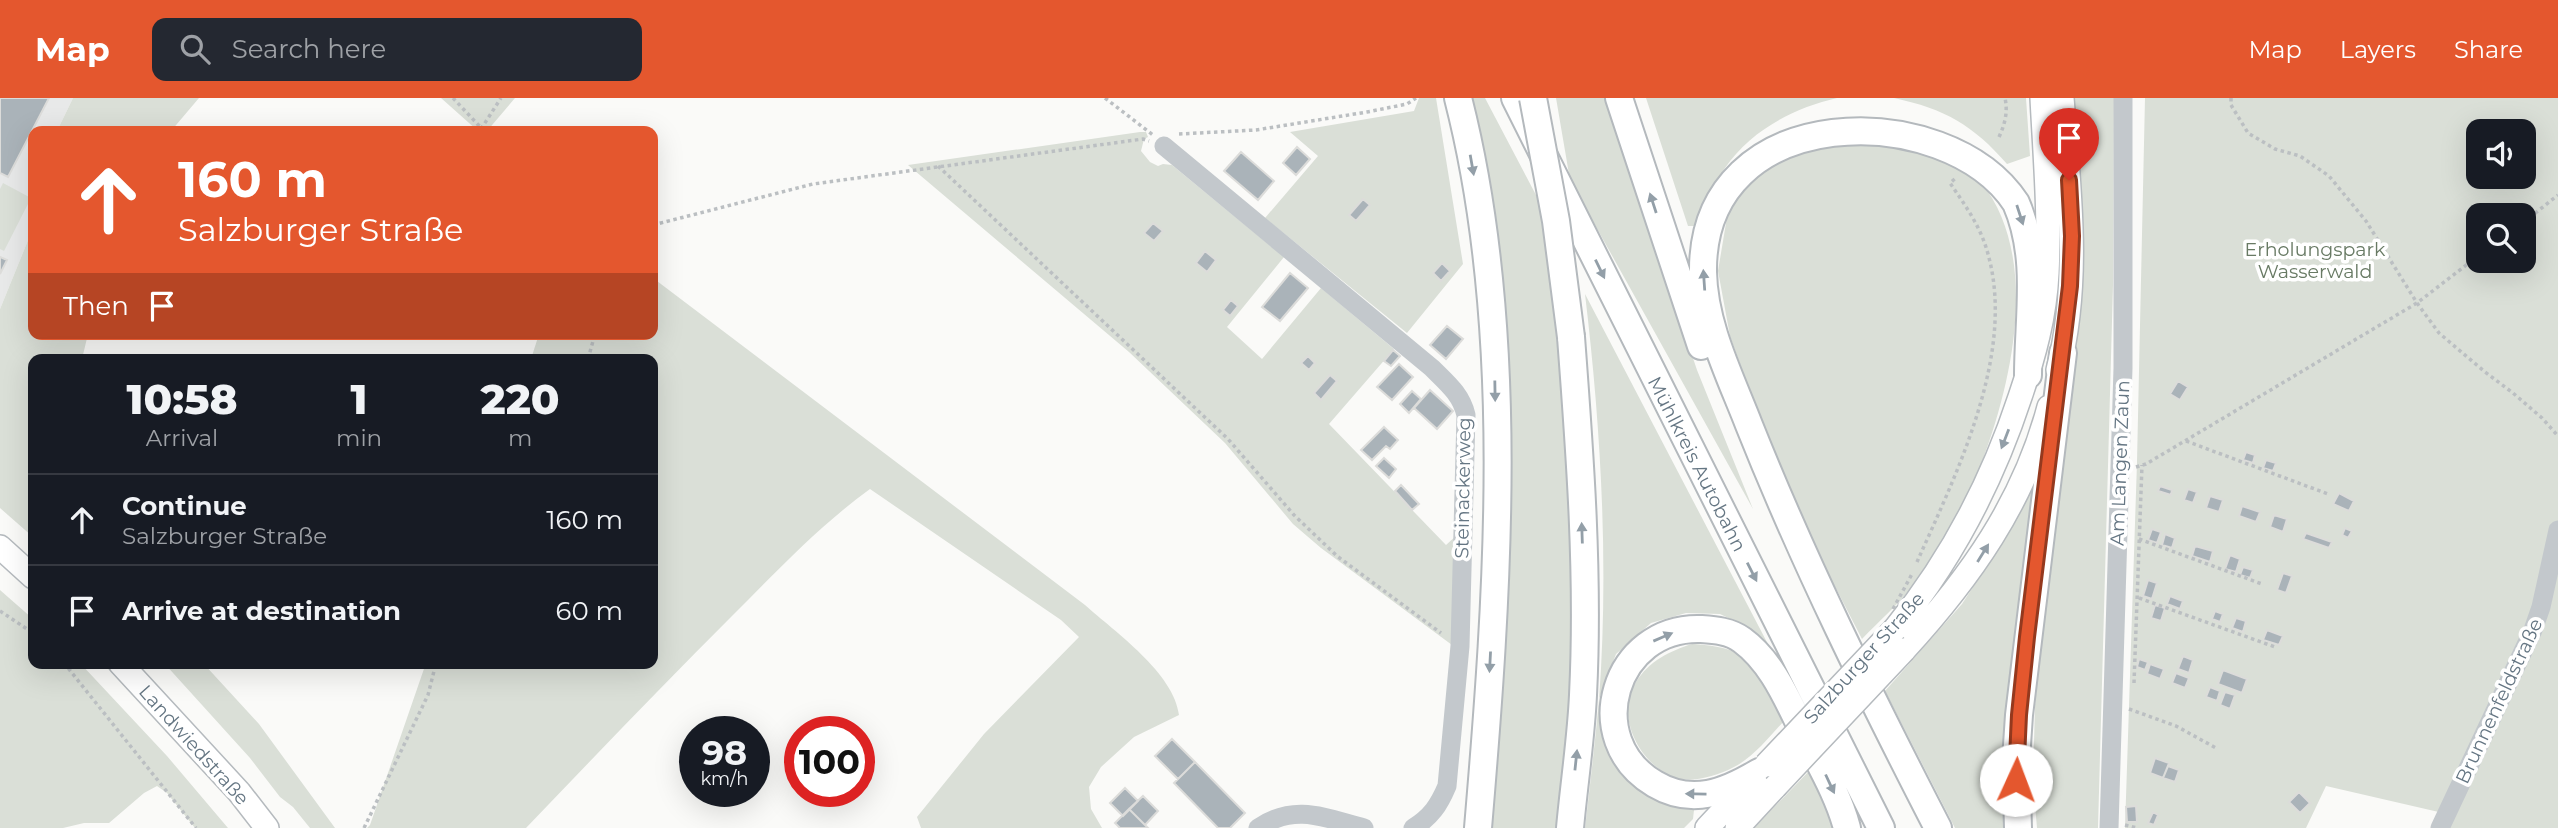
<!DOCTYPE html>
<html lang="en">
<head>
<meta charset="utf-8">
<style>
  body { margin:0; font-family:Montserrat,sans-serif; background:#242831; color:#f1f3f6; height:100vh; display:flex; flex-direction:column; font-size:26px; white-space:nowrap }
  * { box-sizing:border-box; margin:0 }
  p { font-size:23px; color:#9ea1a6 }
  .icon { flex:none; width:38px; height:38px; fill:none; stroke:currentColor; stroke-width:2; stroke-linecap:round; stroke-linejoin:round }
  .map { position:relative; flex:1; overflow:hidden }
  .sheet { position:absolute; left:28px; top:256px; width:630px; height:315px; display:flex; flex-direction:column; background:#171b24; border-radius:14px; box-shadow:0 7px 28px #0002 }
  .sheet>* { flex:none }
  .guide { position:absolute; left:28px; top:28px; width:630px; height:214px; border-radius:14px; box-shadow:0 7px 28px #0002; background:#e4572e; color:#fff; overflow:hidden }
  .buttons { position:absolute; left:2466px; top:21px; display:grid; gap:14px }
  .buttons a { display:grid; place-items:center; width:70px; height:70px; border-radius:14px; background:#171b24; box-shadow:0 7px 28px #0002; font-size:35px }
  .speed { position:absolute; left:679px; top:618px; display:flex; gap:14px; font-size:35px; font-weight:700; text-align:center }
  .speed>* { display:grid; place-content:center; width:91px; height:91px; border-radius:50%; background:#171b24; box-shadow:0 7px 28px #0002; line-height:1 }
  .speed small { font-size:18px; font-weight:400 }
  .speed .limit { border:10px solid #d22; background:#fff; color:#111 }
  .pin { position:absolute; display:grid; place-items:center; width:60px; height:60px; color:#fff; margin:-72px -30px; border-radius:50% 50% 50% 0; rotate:-45deg; box-shadow:0 0 7px #0007 }
  .pin .icon { rotate:45deg }
  .me { position:absolute; width:77px; margin:-38px; rotate:2deg; stroke-linejoin:round; filter:drop-shadow(0 0 5px #0008) }
  .turn { display:flex; align-items:center; gap:24px; height:147px; padding:0 35px; font-size:32px }
  .turn .icon { width:91px; height:91px; stroke-width:2.5 }
  .turn b { display:block; font-size:49px; line-height:60px }
  .then { display:flex; align-items:center; height:66px; padding:0 35px; background:#0003; gap:14px; font-size:26px }
  .eta { display:flex; justify-content:space-evenly; align-items:center; height:119px; text-align:center }
  .eta b { font-size:42px; font-weight:800; line-height:49px }
  ul { padding:0; list-style:none }
  li { display:flex; align-items:center; gap:21px; height:91px; padding:0 35px; border-top:2px solid #363941 }
  li div { flex:1 }
  li b { display:block; font-size:26px }
  li em { font-style:normal }
  header { display:flex; align-items:center; gap:42px; box-sizing:border-box; height:98px; padding:0 35px; background:#e4572e; color:#fff }
  header strong { font-size:33px }
  nav { display:flex; gap:38px; margin-inline-start:auto; font-size:24px }
  .search { width:490px; height:63px; background:#242831; display:flex; align-items:center; gap:18px; box-sizing:border-box; padding:0 24px; border-radius:14px; color:#9ea1a6; font-size:26px }
  .map>svg:first-child { display:block }
  .built { fill:#e8e9e9 }
  .green { fill:#dadfd7; fill-rule:evenodd }
  .building { fill:#aab3b9; stroke:#dcdcda; stroke-width:2 }
  .lines { fill:none; stroke-linecap:round; stroke-linejoin:round }
  .major-casing { stroke:#b5babe; stroke-width:26 }
  .highway-casing { stroke:#b4b9bd; stroke-width:30 }
  .path { stroke:#bbbfc2; stroke-width:3.5; stroke-dasharray:3.5 3.5; stroke-linecap:butt }
  .minor { stroke:#c3c8cc; stroke-width:19 }
  .major { stroke:#fff; stroke-width:23 }
  .highway { stroke:#fff; stroke-width:26 }
  .major-bridge-casing { stroke:#b5babe; stroke-width:26; stroke-linecap:butt }
  .highway-bridge-casing { stroke:#b4b9bd; stroke-width:30; stroke-linecap:butt }
  .path-bridge { stroke:#bbbfc2; stroke-width:3.5; stroke-dasharray:3.5 3.5; stroke-linecap:butt }
  .major-bridge { stroke:#fff; stroke-width:23 }
  .highway-bridge { stroke:#fff; stroke-width:26 }
  .oneway { fill:#939fa8 }
  .route-casing { stroke:#94391e; stroke-width:18 }
  .route { stroke:#e4572e; stroke-width:12 }
  .labels { text-anchor:middle; dominant-baseline:central; stroke-width:7; stroke-linejoin:round; paint-order:stroke }
  .park-label { font-size:19px; fill:#687a64; stroke:#fff }
  .street-label { font-size:19px; fill:#657683; stroke:#fff }
</style>
</head>
<body>
<header>
<strong>Map</strong>
<div class="search"><svg class="icon" aria-label="search" viewBox="0 0 24 24"><circle cx="10" cy="10" r="6"/><path d="M15 15l6 6"/></svg>Search here</div>
<nav><a>Map</a><a>Layers</a><a>Share</a></nav>
</header>
<div class="map">
<svg width="2558" height="730" viewBox="0 0 2558 730">
  <rect width="100%" height="100%" fill="#fafaf8"/>
  <path class="built" d="M 0,0 L 73,0 L 57,33 L 33,33 L 33,79 L 30,86 L 33,88 L 33,130 L 0,211 Z"/>
  <path class="green" d="M 73,0 L 199,0 L 171,33 L 57,33 Z
    M 441,0 L 515,0 L 487,33 L 478,33 Z
    M 1419,0 L 1436,0 L 1463,166 L 1407,235 L 1265,120 L 1318,58 L 1290,34 L 1414,13 Z
    M 1470,0 L 1485,0 L 1546,116 L 1561,255 L 1572,422 L 1572,569 L 1560,730 L 1489,730 L 1500,613 Z
    M 1556,0 L 1605,0 L 1697,272 L 1753,411 L 1570,82 Z
    M 1646,0 L 1837,0 C 1794,10 1751,32 1725,70 C 1713,87 1704,108 1696,128 L 1688,128 Z
    M 1894,0 L 2026,0 L 2030,58 L 2007,66 C 1973,27 1945,11 1894,0 Z
    M 2074,0 L 2114,0 L 2113,187 L 2098,730 L 2037,730 L 2033,684 L 2035,607 L 2082,129 Z
    M 2145,0 L 2558,0 L 2558,730 L 2446,730 L 2443,715 L 2326,688 L 2306,730 L 2125,730 L 2137,364 ZM 2478,33 L 2524,33 L 2524,79 L 2478,79 ZM 2478,117 L 2524,117 L 2524,163 L 2478,163 Z
    M 1896,29 C 1916,41 1935,54 1955,66 C 1963,71 1975,76 1981,84 C 2040,158 2013,280 1983,361 C 1967,405 1941,449 1913,487 C 1899,506 1879,523 1862,541 L 1809,438 L 1766,338 L 1730,238 L 1718,173 L 1727,119 L 1748,83 L 1773,61 Z
    M 1140,34 L 1146,34 L 1148,39 L 1144,41 L 1141,53 L 1150,64 L 1158,68 L 1163,66 L 1172,67 L 1284,159 L 1227,229 L 1262,261 L 1321,190 L 1394,251 L 1329,326 L 1446,447 L 1457,437 L 1452,547 L 1321,450 L 1293,426 L 1225,345 L 1129,254 L 908,67 Z
    M 3,85 L 31,100 L 4,153 L 0,151 L 0,91 Z
    M 33,130 L 33,236 L 88,236 L 82,261 L 33,261 L 33,439 L 0,410 L 0,211 Z
    M 653,180 L 1085,507 C 1115,534 1174,575 1179,617 L 1134,639 L 1101,669 L 1089,689 L 1091,711 L 1102,730 L 921,730 L 917,719 L 984,636 L 1079,539 L 1061,522 L 870,391 C 819,428 776,474 732,518 C 662,588 594,659 526,730 L 367,730 L 370,727 L 426,565 L 653,565 L 653,261 L 531,261 L 539,236 L 653,236 Z
    M 1585,196 L 1770,550 L 1739,525 L 1720,516 L 1686,515 L 1651,525 L 1616,556 L 1599,601 L 1607,645 L 1624,674 L 1640,693 L 1667,705 L 1694,712 L 1693,721 L 1684,730 L 1585,730 C 1590,687 1595,645 1599,602 C 1609,468 1601,330 1585,196 Z
    M 2036,382 L 2009,730 L 1955,730 L 1885,593 L 1962,506 L 2003,443 Z
    M 0,492 L 33,521 L 33,565 L 80,565 L 167,658 L 228,730 L 195,730 L 167,695 L 157,688 L 144,695 L 109,725 L 84,725 L 63,730 L 0,730 Z
    M 1692,546 C 1754,549 1760,570 1787,620 C 1770,637 1754,660 1732,670 C 1719,677 1695,684 1680,681 C 1642,672 1613,618 1636,584 C 1649,563 1670,553 1692,546 Z
    M 164,565 L 203,565 L 259,626 L 335,730 L 310,730 L 293,709 L 280,699 L 250,660 Z
    M 1811,671 L 1838,730 L 1754,730 Z"/>
  <path class="building" d="M 0,0 L 49,0 L 8,79 L 0,75 Z
    M 1297,49 L 1310,61 L 1296,77 L 1283,65 Z
    M 1241,54 L 1274,83 L 1258,102 L 1224,73 Z
    M 1363,101 L 1370,107 L 1356,123 L 1349,117 Z
    M 1153,125 L 1163,133 L 1154,143 L 1144,135 Z
    M 1205,153 L 1216,162 L 1207,174 L 1196,165 Z
    M 0,159 L 7,162 L 0,176 Z
    M 1442,165 L 1450,173 L 1441,183 L 1433,175 Z
    M 1290,175 L 1308,190 L 1280,223 L 1262,209 Z
    M 1231,202 L 1238,208 L 1230,218 L 1223,212 Z
    M 1447,228 L 1463,241 L 1446,261 L 1430,247 Z
    M 1393,252 L 1400,258 L 1391,268 L 1384,263 Z
    M 1308,258 L 1315,265 L 1309,272 L 1301,265 Z
    M 1399,266 L 1413,279 L 1392,302 L 1377,289 Z
    M 1330,277 L 1337,283 L 1321,302 L 1314,295 Z
    M 2178,283 L 2188,289 L 2180,302 L 2170,296 Z
    M 1430,292 L 1453,313 L 1437,331 L 1414,310 Z
    M 1412,293 L 1421,301 L 1409,315 L 1400,306 Z
    M 1384,329 L 1398,342 L 1390,351 L 1386,348 L 1372,362 L 1361,352 Z
    M 2246,354 L 2255,357 L 2253,365 L 2243,362 Z
    M 1384,360 L 1396,371 L 1389,380 L 1376,368 Z
    M 2266,362 L 2276,365 L 2273,373 L 2263,370 Z
    M 1401,387 L 1419,406 L 1412,412 L 1395,393 Z
    M 2160,388 L 2172,392 L 2171,397 L 2158,393 Z
    M 2188,391 L 2197,394 L 2193,405 L 2184,402 Z
    M 2339,395 L 2354,403 L 2349,413 L 2333,406 Z
    M 2210,398 L 2223,402 L 2219,414 L 2206,410 Z
    M 2242,408 L 2260,414 L 2256,424 L 2239,418 Z
    M 2274,417 L 2287,421 L 2283,434 L 2270,429 Z
    M 2345,430 L 2352,433 L 2348,440 L 2342,437 Z
    M 2152,431 L 2161,434 L 2157,445 L 2148,442 Z
    M 2306,435 L 2332,444 L 2329,450 L 2303,441 Z
    M 2165,436 L 2175,440 L 2172,450 L 2162,447 Z
    M 2195,448 L 2213,453 L 2210,464 L 2192,458 Z
    M 2230,457 L 2240,461 L 2236,474 L 2225,471 Z
    M 2243,469 L 2253,472 L 2250,480 L 2240,477 Z
    M 2283,475 L 2292,478 L 2286,495 L 2277,492 Z
    M 2148,482 L 2157,485 L 2152,501 L 2143,498 Z
    M 2170,498 L 2183,503 L 2180,511 L 2167,506 Z
    M 2155,507 L 2165,510 L 2161,523 L 2151,520 Z
    M 2215,513 L 2223,516 L 2220,524 L 2212,521 Z
    M 2236,520 L 2246,523 L 2243,534 L 2232,530 Z
    M 2267,532 L 2283,538 L 2279,547 L 2263,542 Z
    M 2183,558 L 2193,562 L 2189,575 L 2178,571 Z
    M 2139,561 L 2148,564 L 2145,572 L 2137,569 Z
    M 2150,566 L 2164,571 L 2160,581 L 2147,576 Z
    M 2223,572 L 2247,581 L 2242,595 L 2218,586 Z
    M 2176,575 L 2189,580 L 2185,590 L 2172,585 Z
    M 2210,589 L 2220,593 L 2217,603 L 2206,599 Z
    M 2225,594 L 2235,597 L 2230,611 L 2220,607 Z
    M 1172,641 L 1195,664 L 1178,681 L 1155,658 Z
    M 2155,660 L 2169,665 L 2163,680 L 2150,675 Z
    M 1195,664 L 1245,715 L 1230,730 L 1218,730 L 1174,685 Z
    M 2168,668 L 2179,672 L 2175,684 L 2163,680 Z
    M 1125,690 L 1138,703 L 1123,718 L 1110,705 Z
    M 2299,694 L 2310,705 L 2300,715 L 2289,704 Z
    M 1143,698 L 1158,713 L 1145,727 L 1129,711 Z
    M 2136,708 L 2137,724 L 2127,724 L 2126,709 Z
    M 1129,711 L 1148,730 L 1120,730 L 1115,725 Z
    M 2153,714 L 2158,717 L 2154,727 L 2148,725 Z"/>
  <g class="lines">
    <defs>
      <path id="major" d="M 2058,272 C 2081,184 2069,89 2062,0
        M 0,449 L 33,479
        M 1895,531 C 1952,461 1992,384 2020,299 C 2034,258 2045,218 2047,175 C 2050,117 2045,58 2042,0
        M 1904,552 C 1970,480 2024,404 2049,309
        M 120,565 L 239,694 L 267,730
        M 1707,730 L 1755,679
        M 1737,730 L 1775,689"/>
      <path id="highway" d="M 1458,0 C 1517,230 1498,495 1478,730
        M 1515,0 L 1881,730
        M 1619,0 L 1701,248
        M 1759,674 C 1726,694 1692,708 1655,686 C 1580,642 1614,528 1701,531 C 1715,532 1730,533 1742,542 C 1772,564 1787,601 1803,633 C 1819,665 1838,696 1847,730
        M 1570,730 C 1574,686 1581,641 1583,597 C 1589,478 1580,357 1571,239
        M 1938,730 C 1870,598 1804,465 1749,327 C 1730,278 1704,227 1703,174 C 1701,0 1947,0 2016,105 C 2040,160 2028,219 2028,277
        M 2018,730 L 2016,662 L 2019,617 L 2063,255"/>
    </defs>
    <use href="#major" class="major-casing"/>
    <use href="#highway" class="highway-casing"/>
    <path class="path" d="M 453,0 L 484,33
      M 1105,0 L 1153,37
      M 2231,0 L 2231,7 L 2248,35 L 2275,51 L 2300,58 L 2329,78 L 2366,123 L 2417,205 L 2439,235 L 2485,274 L 2513,295 L 2542,320 L 2558,338
      M 481,31 L 501,0
      M 1179,36 L 1256,32 L 1367,14 L 1407,6 L 1416,0
      M 1999,39 C 2005,26 2008,14 2005,0
      M 938,68 L 1228,341 L 1294,417 L 1337,458 L 1441,535
      M 2524,124 L 2558,97
      M 653,127 L 813,86 L 1143,41 L 1149,43
      M 588,261 L 595,236
      M 2186,343 L 2328,396
      M 2136,369 L 2146,366 L 2417,205 L 2478,158
      M 2139,441 L 2262,486
      M 1917,464 C 1957,374 2016,256 1988,156 C 1981,129 1965,107 1950,85 L 1957,79
      M 2139,500 L 2275,549
      M 0,513 L 33,535
      M 64,565 L 196,730
      M 2134,585 L 2142,367
      M 2129,611 L 2176,628 L 2216,650
      M 2125,727 L 2137,730
      M 364,730 L 428,597 L 436,565"/>
    <path class="minor" d="M 1164,48 L 1432,270 C 1447,285 1461,296 1466,317 L 1460,548 L 1447,688 C 1439,707 1431,719 1413,730
      M 1258,730 C 1295,705 1325,720 1364,730
      M 2109,730 L 2123,270 L 2123,0
      M 2440,730 L 2533,532 L 2541,509 L 2558,432"/>
    <use href="#major" class="major"/>
    <use href="#highway" class="highway"/>
    <defs>
      <path id="major-bridge" d="M 1766,667 L 1895,531
        M 1775,689 L 1904,552"/>
      <path id="highway-bridge" d="M 1533,0 L 1556,123 L 1571,239"/>
    </defs>
    <use href="#major-bridge" class="major-bridge-casing"/>
    <use href="#highway-bridge" class="highway-bridge-casing"/>
    <path class="path-bridge" d="M 1893,511 L 1912,476"/>
    <use href="#major-bridge" class="major-bridge"/>
    <use href="#highway-bridge" class="highway-bridge"/>
  </g>
  <defs><path id="oneway-solid" d="M-6-.8H1V-3.2L6.5 0L1 3.2V.8H-6Z" transform="scale(1.75)"/></defs>
  <g class="oneway">
    <use href="#oneway-solid" transform="translate(1472 67) rotate(80)"/>
    <use href="#oneway-solid" transform="translate(1653 105) rotate(-108)"/>
    <use href="#oneway-solid" transform="translate(2020 117) rotate(72)"/>
    <use href="#oneway-solid" transform="translate(1600 171) rotate(64)"/>
    <use href="#oneway-solid" transform="translate(1704 182) rotate(-94)"/>
    <use href="#oneway-solid" transform="translate(1495 293) rotate(89)"/>
    <use href="#oneway-solid" transform="translate(2005 341) rotate(111)"/>
    <use href="#oneway-solid" transform="translate(1582 435) rotate(-92)"/>
    <use href="#oneway-solid" transform="translate(1983 455) rotate(-58)"/>
    <use href="#oneway-solid" transform="translate(1752 474) rotate(63)"/>
    <use href="#oneway-solid" transform="translate(1663 539) rotate(-23)"/>
    <use href="#oneway-solid" transform="translate(1490 564) rotate(93)"/>
    <use href="#oneway-solid" transform="translate(1576 662) rotate(-84)"/>
    <use href="#oneway-solid" transform="translate(1830 686) rotate(65)"/>
    <use href="#oneway-solid" transform="translate(1696 696) rotate(-179)"/>
  </g>
  <g class="lines">
    <defs>
      <path id="route" d="M 2016,682 L 2019,617 L 2027,539 L 2070,188 L 2072,138 L 2069,82"/>
    </defs>
    <use href="#route" class="route-casing"/>
    <use href="#route" class="route"/>
  </g>
  <g class="labels">
    <g class="park-label">
      <text x="2315" y="151">Erholungspark<tspan x="2315" dy="22">Wasserwald</tspan></text>
    </g>
    <g class="street-label">
      <text transform="translate(2120 365) rotate(-88)">Am Langen Zaun</text>
      <text transform="translate(1697 366) rotate(63)">Mühlkreis Autobahn</text>
      <text transform="translate(1463 390) rotate(-89)">Steinackerweg</text>
      <text transform="translate(1864 560) rotate(-48)">Salzburger Straße</text>
      <text transform="translate(2499 603) rotate(-65)">Brunnenfeldstraße</text>
      <text transform="translate(194 647) rotate(48)">Landwiedstraße</text>
    </g>
  </g>
</svg>
<div class="buttons">
<a><svg class="icon" aria-label="sound" viewBox="0 0 24 24"><path d="M4 9h4l5-4v14l-5-4H4zM17 9q2 3 0 6"/></svg></a>
<a><svg class="icon" aria-label="search" viewBox="0 0 24 24"><circle cx="10" cy="10" r="6"/><path d="M15 15l6 6"/></svg></a>
</div>
<div class="speed"><div>98<small>km/h</small></div><div class="limit">100</div></div>
<div class="pin" style="left:2069px;top:82px;background:#d93025"><svg class="icon" aria-label="arrive" viewBox="0 0 24 24"><path d="M6 21V4h12l-3 4 3 4H6"/></svg></div>
<svg class="me" style="left:2016px;top:682px" viewBox="-20 -20 40 40"><circle r="19" fill="#fff"/><path d="M0-13L10 11 0 6-10 11z" fill="#e4572e"/></svg>
<div class="guide">
<div class="turn"><svg class="icon" aria-label="ahead" viewBox="0 0 24 24"><path d="M12 20V5M6 11l6-6 6 6"/></svg><div><b>160 m</b>Salzburger Straße</div></div>
<div class="then">Then<svg class="icon" aria-label="arrive" viewBox="0 0 24 24"><path d="M6 21V4h12l-3 4 3 4H6"/></svg></div>
</div>
<section class="sheet">
<div class="eta">
<div><b>10:58</b><p>Arrival</p></div>
<div><b>1</b><p>min</p></div>
<div><b>220</b><p>m</p></div>
</div>
<ul>
<li><svg class="icon" aria-label="ahead" viewBox="0 0 24 24"><path d="M12 20V5M6 11l6-6 6 6"/></svg><div><b>Continue</b><p>Salzburger Straße</p></div><em>160 m</em></li>
<li><svg class="icon" aria-label="arrive" viewBox="0 0 24 24"><path d="M6 21V4h12l-3 4 3 4H6"/></svg><div><b>Arrive at destination</b></div><em>60 m</em></li>
</ul>
</section>
</div>
</body>
</html>
